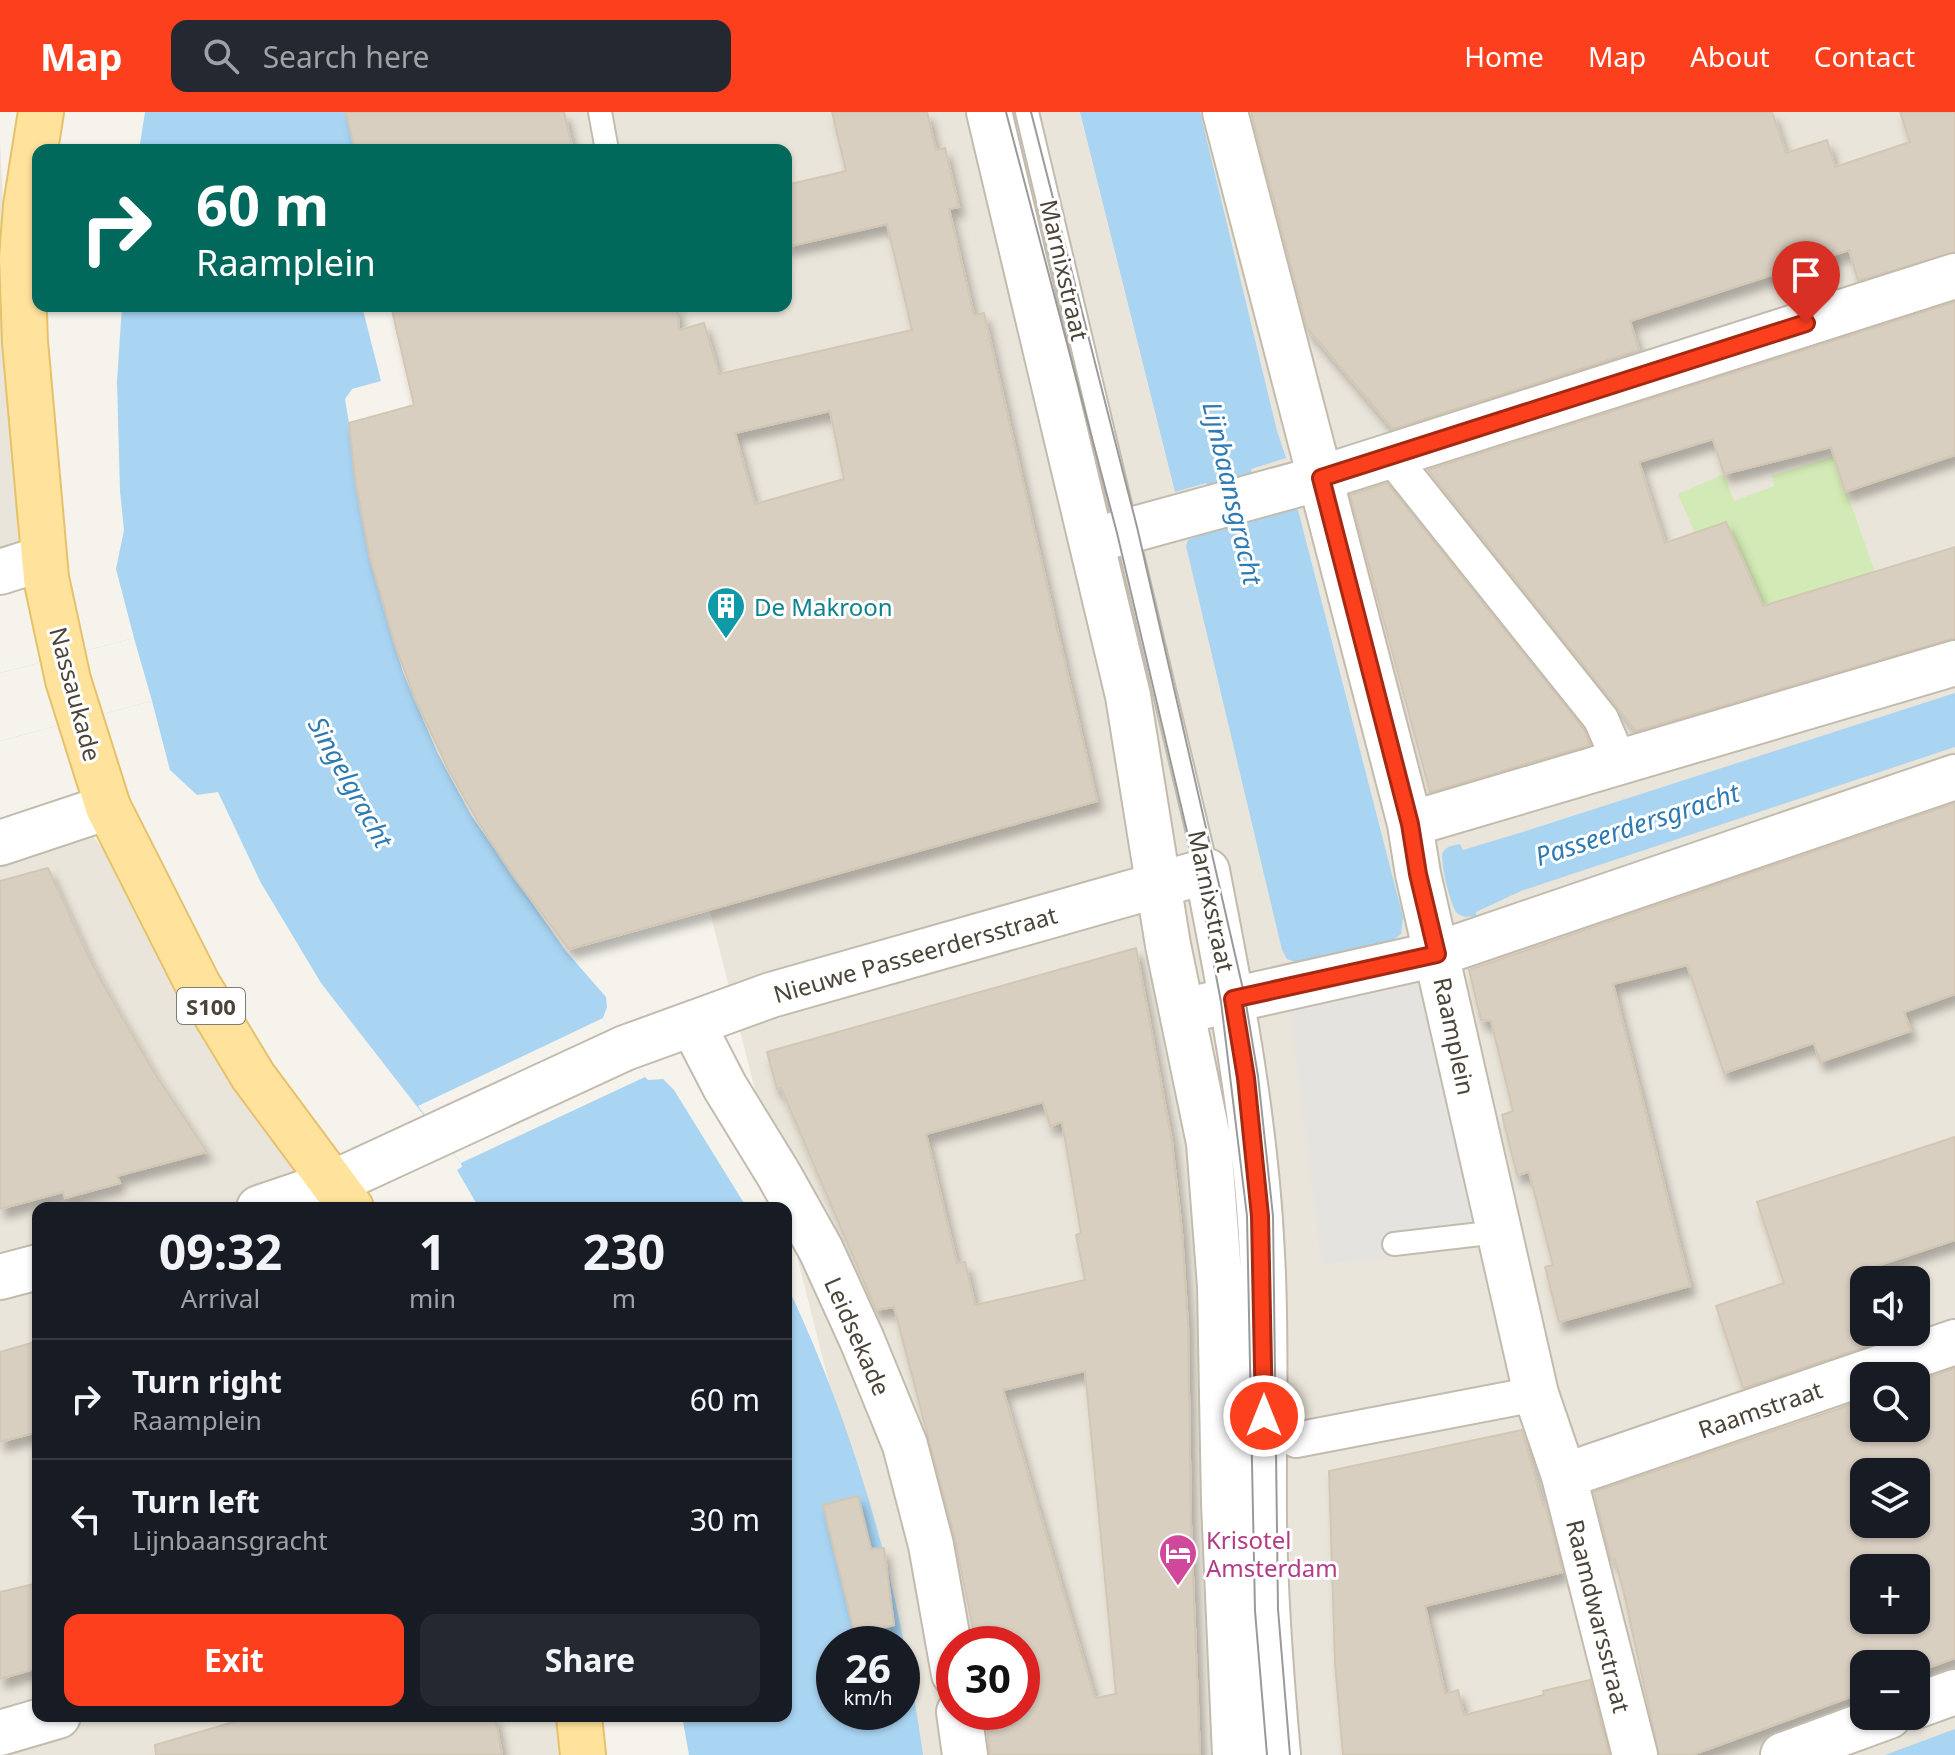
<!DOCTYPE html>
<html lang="en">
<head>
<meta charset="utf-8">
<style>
  body { margin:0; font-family:"Noto Sans",sans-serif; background:#242831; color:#f1f3f6; height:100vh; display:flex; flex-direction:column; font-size:30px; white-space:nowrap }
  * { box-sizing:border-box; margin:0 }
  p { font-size:26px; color:#9ea1a6 }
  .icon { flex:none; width:44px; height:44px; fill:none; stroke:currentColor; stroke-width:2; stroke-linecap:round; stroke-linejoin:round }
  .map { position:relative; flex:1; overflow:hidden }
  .drawer { position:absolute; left:32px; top:1090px; width:760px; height:520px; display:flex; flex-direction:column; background:#171b24; border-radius:16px; box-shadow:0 2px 6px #0004 }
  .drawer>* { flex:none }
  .guide { position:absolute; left:32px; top:32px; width:760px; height:168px; border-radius:16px; box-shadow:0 2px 6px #0004; background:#00695c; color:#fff; overflow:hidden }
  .controls { position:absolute; left:1850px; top:1154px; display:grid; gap:16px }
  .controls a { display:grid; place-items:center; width:80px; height:80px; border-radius:16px; background:#171b24; box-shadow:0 2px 6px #0004; font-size:40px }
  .speed { position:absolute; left:816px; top:1514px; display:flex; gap:16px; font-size:40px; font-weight:700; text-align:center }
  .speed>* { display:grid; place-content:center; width:104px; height:104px; border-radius:50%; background:#171b24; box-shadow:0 2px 6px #0004; line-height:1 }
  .speed small { font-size:20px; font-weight:400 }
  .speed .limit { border:12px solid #d22; background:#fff; color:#111 }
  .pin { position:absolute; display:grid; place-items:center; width:68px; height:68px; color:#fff; margin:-82px -34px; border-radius:50% 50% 50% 0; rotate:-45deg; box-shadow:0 0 8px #0007 }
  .pin .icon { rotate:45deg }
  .me { position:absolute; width:88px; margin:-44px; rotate:0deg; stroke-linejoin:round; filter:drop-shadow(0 0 6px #0008) }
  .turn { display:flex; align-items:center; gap:28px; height:168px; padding:0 32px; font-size:36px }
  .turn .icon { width:104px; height:104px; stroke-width:2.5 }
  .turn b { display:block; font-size:56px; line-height:68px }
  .eta { display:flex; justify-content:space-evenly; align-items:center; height:136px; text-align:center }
  .eta b { font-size:48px; font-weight:700; line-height:56px }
  .action { display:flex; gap:16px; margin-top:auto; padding:16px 32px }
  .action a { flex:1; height:92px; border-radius:16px; background:#fc3f1d; color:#fff; font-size:32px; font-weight:700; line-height:92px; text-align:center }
  .action a+a { background:#242831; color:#f1f3f6 }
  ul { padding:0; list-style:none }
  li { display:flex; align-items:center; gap:24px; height:120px; padding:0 32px; border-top:2px solid #363941 }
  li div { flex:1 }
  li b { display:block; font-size:30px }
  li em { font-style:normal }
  header { display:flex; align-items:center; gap:48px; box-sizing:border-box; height:112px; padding:0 40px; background:#fc3f1d; color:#fff }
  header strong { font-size:38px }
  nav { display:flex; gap:44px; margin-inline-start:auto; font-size:28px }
  .search { width:560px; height:72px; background:#242831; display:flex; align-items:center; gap:20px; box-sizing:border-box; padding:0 28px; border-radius:16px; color:#9ea1a6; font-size:30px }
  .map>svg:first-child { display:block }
  .residential { fill:#eae5da; fill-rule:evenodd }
  .green { fill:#d2eab5 }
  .parking { fill:#e5e3e0 }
  .water { fill:#a9d4f2; fill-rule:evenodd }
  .pier { fill:#f6f3ec }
  .building { fill:#d8cfc1; stroke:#d3c7b4; stroke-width:2; fill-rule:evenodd; filter:url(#shadow) }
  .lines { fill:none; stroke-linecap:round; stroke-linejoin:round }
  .service-casing { stroke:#c2bbae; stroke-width:26 }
  .pedestrian-casing { stroke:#c2bbae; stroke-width:38 }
  .minor-casing { stroke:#c2bbae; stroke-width:48 }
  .primary-casing { stroke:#e6c16a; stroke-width:48 }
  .service { stroke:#fff; stroke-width:22 }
  .pedestrian { stroke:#fff; stroke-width:34 }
  .minor { stroke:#fff; stroke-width:44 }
  .primary { stroke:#ffe39c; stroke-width:44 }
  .tram { stroke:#9a9a9a; stroke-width:2 }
  .route-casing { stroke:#a42913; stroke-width:20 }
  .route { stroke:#fc3f1d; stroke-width:14 }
  .labels { text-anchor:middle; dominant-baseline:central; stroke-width:6; stroke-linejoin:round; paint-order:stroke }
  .shield { fill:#fff; stroke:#817c74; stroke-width:2 }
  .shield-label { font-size:22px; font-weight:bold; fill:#4b4439 }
  .street-label { font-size:24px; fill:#4b4439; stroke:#fff }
  .culture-label { font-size:24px; fill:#0d838f; stroke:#fff; text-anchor:start }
  .hotel-label { font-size:24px; fill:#b23c85; stroke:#fff; text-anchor:start }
  .water-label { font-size:26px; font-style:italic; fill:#2e7ab2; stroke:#fff }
</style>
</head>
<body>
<header>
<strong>Map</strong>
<div class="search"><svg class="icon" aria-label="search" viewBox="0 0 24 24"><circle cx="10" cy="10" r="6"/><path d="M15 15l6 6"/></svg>Search here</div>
<nav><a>Home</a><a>Map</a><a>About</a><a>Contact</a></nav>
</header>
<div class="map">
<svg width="1955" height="1643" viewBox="0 0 1955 1643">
  <defs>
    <filter id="shadow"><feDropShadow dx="5" dy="9" stdDeviation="4" flood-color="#0004"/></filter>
  </defs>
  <rect width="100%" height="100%" fill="#f6f3ec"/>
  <path class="residential" d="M 508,0 L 1955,0 L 1955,1622 L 1913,1643 L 901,1643 L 902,1532 L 856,1378 L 557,194 L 786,194 L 786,38 L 518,38 ZM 1864,1168 L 1916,1168 L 1916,1220 L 1864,1220 ZM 1864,1264 L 1916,1264 L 1916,1316 L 1864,1316 ZM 1864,1360 L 1916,1360 L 1916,1412 L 1864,1412 ZM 1864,1456 L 1916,1456 L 1916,1508 L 1864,1508 ZM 954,1532 L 1022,1532 L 1022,1600 L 954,1600 ZM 1864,1552 L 1916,1552 L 1916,1604 L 1864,1604 Z
    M 0,26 L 20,473 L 0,479 Z
    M 75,698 L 356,1096 L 38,1096 L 38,1604 L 592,1604 L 596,1643 L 0,1643 L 0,717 Z"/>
  <path class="green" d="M 1834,344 L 1875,460 L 1769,492 L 1764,496 L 1729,416 L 1697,426 L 1678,382 L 1724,362 L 1734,389 L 1774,374 L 1772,364 Z"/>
  <path class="parking" d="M 1423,867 L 1486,1134 L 1322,1153 L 1289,891 Z"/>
  <path class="water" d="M 145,0 L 353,0 L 351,21 L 354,38 L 139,38 Z
    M 1080,0 L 1200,0 L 1277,319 L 1286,346 L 1251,357 L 1263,403 L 1291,395 L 1298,398 L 1403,805 L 1401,822 L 1391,830 L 1300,852 L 1287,847 L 1282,838 L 1186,434 L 1188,428 L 1218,417 L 1206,371 L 1175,380 Z
    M 122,194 L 362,194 L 381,269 L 352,277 L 345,287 L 372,450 L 403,560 L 438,642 L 471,703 L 565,838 L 606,885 L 607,895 L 603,906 L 645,965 L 648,968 L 663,967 L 674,978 L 747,1096 L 479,1096 L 457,1058 L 462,1055 L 461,1051 L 321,871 L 261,771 L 218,680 L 197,683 L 170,658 L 152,589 L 0,629 L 0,561 L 134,526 L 116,457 L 124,418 L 120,379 L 117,269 Z
    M 1955,581 L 1955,635 L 1521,779 L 1476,800 L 1476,804 C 1469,805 1463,806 1457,801 C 1451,796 1439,747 1443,740 C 1447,734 1454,733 1460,732 L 1463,738 L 1529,718 Z
    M 786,1171 C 858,1324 900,1476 923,1643 L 689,1643 L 682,1604 L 786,1604 ZM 834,1532 L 902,1532 L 902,1600 L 834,1600 Z
    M 1955,1617 L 1955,1643 L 1885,1643 Z"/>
  <path class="pier" d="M 134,526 L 152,589 L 0,629 L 0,561 Z
    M 603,906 L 645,965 L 461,1051 L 418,994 Z"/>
  <path class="building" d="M 346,0 L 564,0 L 573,38 L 355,38 Z
    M 832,0 L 927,0 L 936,38 L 945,36 L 959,95 L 949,97 L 974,203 L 984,201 L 1097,689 L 569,837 L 514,765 L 477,708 L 449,659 L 415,587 L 395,533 L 370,446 L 355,367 L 349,311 L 414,293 L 391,194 L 677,194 L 679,218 L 704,211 L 719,262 L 912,218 L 887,112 L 786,135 L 786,73 L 846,59 ZM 830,299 L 844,367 L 755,392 L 735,321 Z
    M 1251,0 L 1772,0 L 1786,41 L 1827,28 L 1835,55 L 1910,30 L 1900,0 L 1955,0 L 1955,140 L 1858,169 L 1849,138 L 1630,209 L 1639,238 L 1393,317 L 1307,216 Z
    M 1955,190 L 1955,343 L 1845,380 L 1831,335 L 1724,362 L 1713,327 L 1639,350 L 1665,431 L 1726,410 L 1763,494 L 1955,435 L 1955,526 L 1636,619 L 1428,358 Z
    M 1387,371 L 1584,617 L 1590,633 L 1430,680 L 1350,383 Z
    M 1955,691 L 1955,882 L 1904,900 L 1911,919 L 1820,950 L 1814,931 L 1724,961 L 1687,853 L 1613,872 L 1690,1174 L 1559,1210 L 1545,1155 L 1553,1153 L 1529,1060 L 1517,1063 L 1502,1003 L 1513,999 L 1491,909 L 1481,908 L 1469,858 Z
    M 48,756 L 90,848 L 115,893 L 154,960 L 207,1040 L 117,1064 L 120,1071 L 65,1086 L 63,1080 L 0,1097 L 0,769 Z
    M 1136,836 L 1172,1030 L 1182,1120 L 1188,1214 L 1191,1412 L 1200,1643 L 990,1643 L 985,1600 L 1022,1600 L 1022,1532 L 976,1532 L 955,1427 L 894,1195 L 876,1198 L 781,976 L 777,977 L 767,940 ZM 1043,990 L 1050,1014 L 1062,1010 L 1081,1121 L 1076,1123 L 1085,1168 L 975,1193 L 965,1150 L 957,1151 L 926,1022 ZM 1085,1259 L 1116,1582 L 1095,1586 L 1003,1278 Z
    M 1955,1025 L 1955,1128 L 1864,1158 L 1864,1220 L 1879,1220 L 1882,1229 L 1743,1276 L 1716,1194 L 1784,1171 L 1757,1090 Z
    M 38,1229 L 38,1320 L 0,1330 L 0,1240 Z
    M 1955,1256 L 1955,1546 L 1916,1560 L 1916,1552 L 1864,1552 L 1864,1580 L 1692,1643 L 1659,1643 L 1624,1481 L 1615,1447 L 1611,1448 L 1594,1380 L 1864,1288 L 1864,1316 L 1916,1316 L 1916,1270 ZM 1864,1360 L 1916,1360 L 1916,1412 L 1864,1412 ZM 1864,1456 L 1916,1456 L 1916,1508 L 1864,1508 Z
    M 1522,1318 L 1543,1393 L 1545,1392 L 1563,1460 L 1425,1494 L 1445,1582 L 1458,1578 L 1464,1603 L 1544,1583 L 1543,1579 L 1590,1568 L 1609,1643 L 1343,1643 L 1335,1551 L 1329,1359 Z
    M 858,1384 L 871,1437 L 884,1436 L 894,1513 L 855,1523 L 823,1393 Z
    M 38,1471 L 38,1556 L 0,1567 L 0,1480 Z
    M 254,1604 L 495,1604 L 502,1643 L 156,1643 L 155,1633 Z"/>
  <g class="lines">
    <defs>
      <path id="service" d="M 600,0 L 607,38
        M 1027,0 L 1207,759
        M 1394,1132 L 1498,1120"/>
      <path id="pedestrian" d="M 1390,343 L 1601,607 L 1620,651
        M 1296,1328 L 1536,1282"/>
      <path id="minor" d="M 989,0 L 1128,584 L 1168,833 L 1209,1031 L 1220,1174 L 1224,1391 L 1235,1643
        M 1225,0 L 1410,712 L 1418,762 L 1536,1282 L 1564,1364 L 1635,1643
        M 1091,429 L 1321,366 L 1955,164
        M 0,460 L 44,446
        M 1410,712 L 1955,551
        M 0,731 L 108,695
        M 1205,894 L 1437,842 L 1955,665
        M 693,913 L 725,975 L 779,1063 L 821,1138 L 862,1228 L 905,1333 L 931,1433 L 954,1562
        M 259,1096 L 333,1071 L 625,936 L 771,883 L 1207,759 C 1232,886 1256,1013 1262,1142 C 1267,1230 1263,1319 1264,1408 C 1265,1487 1271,1565 1278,1643
        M 0,1165 L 38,1155
        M 1564,1364 L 1955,1230
        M 1916,1594 L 1955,1580
        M 959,1600 L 965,1643
        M 0,1621 L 58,1604
        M 1783,1643 L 1889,1604"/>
      <path id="primary" d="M 41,0 L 26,94 L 22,146 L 25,230 L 46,466 L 68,568 L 108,695 L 198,873 L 253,964 L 351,1096
        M 579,1604 L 583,1643"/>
    </defs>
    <use href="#service" class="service-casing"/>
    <use href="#pedestrian" class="pedestrian-casing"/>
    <use href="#minor" class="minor-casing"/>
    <use href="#primary" class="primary-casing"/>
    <use href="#service" class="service"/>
    <use href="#pedestrian" class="pedestrian"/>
    <use href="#minor" class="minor"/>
    <use href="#primary" class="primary"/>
    <path class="tram" d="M 1006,0 L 1117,421 L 1197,762 L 1221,890 L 1247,1104 L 1255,1499 L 1267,1643
      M 1031,0 L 1137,415 L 1245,886 L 1258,964 L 1273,1104 L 1278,1497 L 1290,1643"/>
  </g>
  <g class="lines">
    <defs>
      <path id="route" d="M 1264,1304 L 1260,1104 L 1246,966 L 1233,887 L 1437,842 L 1418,762 L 1410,712 L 1321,366 L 1806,211"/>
    </defs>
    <use href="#route" class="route-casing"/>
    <use href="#route" class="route"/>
  </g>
  <defs>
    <symbol id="building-pin" viewBox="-11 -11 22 30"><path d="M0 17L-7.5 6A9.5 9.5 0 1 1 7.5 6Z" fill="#0f9aa8" stroke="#fff"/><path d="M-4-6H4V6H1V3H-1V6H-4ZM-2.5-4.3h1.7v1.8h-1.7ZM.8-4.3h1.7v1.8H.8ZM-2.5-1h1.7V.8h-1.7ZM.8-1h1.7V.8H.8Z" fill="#fff"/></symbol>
    <symbol id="hotel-pin" viewBox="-11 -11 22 30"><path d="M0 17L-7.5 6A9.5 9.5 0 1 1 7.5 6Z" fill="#d1479c" stroke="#fff"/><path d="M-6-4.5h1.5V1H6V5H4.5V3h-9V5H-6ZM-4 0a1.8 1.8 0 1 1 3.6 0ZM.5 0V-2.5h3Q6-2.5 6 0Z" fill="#fff"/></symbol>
  </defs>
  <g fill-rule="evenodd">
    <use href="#building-pin" x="704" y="472" width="44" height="60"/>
    <use href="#hotel-pin" x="1156" y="1419" width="44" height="60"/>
  </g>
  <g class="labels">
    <rect class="shield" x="177" y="876" width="68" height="36" rx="6"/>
    <g class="shield-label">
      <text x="211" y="894">S100</text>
    </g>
    <g class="street-label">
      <text transform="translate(1065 158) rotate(77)">Marnixstraat</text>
      <text transform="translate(76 582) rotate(75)">Nassaukade</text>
      <text transform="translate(1212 789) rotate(78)">Marnixstraat</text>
      <text transform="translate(915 842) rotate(-16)">Nieuwe Passeerdersstraat</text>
      <text transform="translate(1455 924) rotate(78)">Raamplein</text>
      <text transform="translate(858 1224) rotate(66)">Leidsekade</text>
      <text transform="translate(1760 1297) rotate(-19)">Raamstraat</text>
      <text transform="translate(1599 1504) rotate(76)">Raamdwarsstraat</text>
    </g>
    <g class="culture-label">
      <text x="754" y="494">De Makroon</text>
    </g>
    <g class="hotel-label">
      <text x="1206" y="1427">Krisotel<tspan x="1206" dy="28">Amsterdam</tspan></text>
    </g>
    <g class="water-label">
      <text transform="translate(1233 381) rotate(77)">Lijnbaansgracht</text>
      <text transform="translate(351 670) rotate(61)">Singelgracht</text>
      <text transform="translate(1637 712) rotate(-18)">Passeerdersgracht</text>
    </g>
  </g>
</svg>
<div class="controls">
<a><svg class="icon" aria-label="sound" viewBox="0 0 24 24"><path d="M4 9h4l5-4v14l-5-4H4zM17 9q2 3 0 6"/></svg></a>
<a><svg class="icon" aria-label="search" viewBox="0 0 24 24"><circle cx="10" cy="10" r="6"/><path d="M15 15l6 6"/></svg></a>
<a><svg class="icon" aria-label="layers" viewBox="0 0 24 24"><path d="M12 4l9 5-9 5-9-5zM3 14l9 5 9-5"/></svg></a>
<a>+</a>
<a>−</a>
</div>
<div class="speed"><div>26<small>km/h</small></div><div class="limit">30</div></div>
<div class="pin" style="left:1806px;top:211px;background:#d93025"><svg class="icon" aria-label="arrive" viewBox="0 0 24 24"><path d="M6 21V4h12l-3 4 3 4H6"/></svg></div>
<svg class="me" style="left:1264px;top:1304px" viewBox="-20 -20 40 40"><circle r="17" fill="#fc3f1d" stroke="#fff" stroke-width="3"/><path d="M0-11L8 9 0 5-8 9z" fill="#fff"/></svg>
<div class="guide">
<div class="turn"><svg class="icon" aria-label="right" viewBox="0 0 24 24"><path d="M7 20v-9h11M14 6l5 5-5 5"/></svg><div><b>60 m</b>Raamplein</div></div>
</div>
<section class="drawer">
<div class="eta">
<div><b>09:32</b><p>Arrival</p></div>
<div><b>1</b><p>min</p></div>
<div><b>230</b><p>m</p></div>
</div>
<ul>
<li><svg class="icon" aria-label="right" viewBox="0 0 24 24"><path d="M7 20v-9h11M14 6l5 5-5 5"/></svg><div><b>Turn right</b><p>Raamplein</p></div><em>60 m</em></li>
<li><svg class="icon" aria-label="left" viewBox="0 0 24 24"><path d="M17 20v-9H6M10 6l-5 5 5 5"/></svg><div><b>Turn left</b><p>Lijnbaansgracht</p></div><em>30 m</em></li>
</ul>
<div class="action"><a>Exit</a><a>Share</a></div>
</section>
</div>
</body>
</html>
